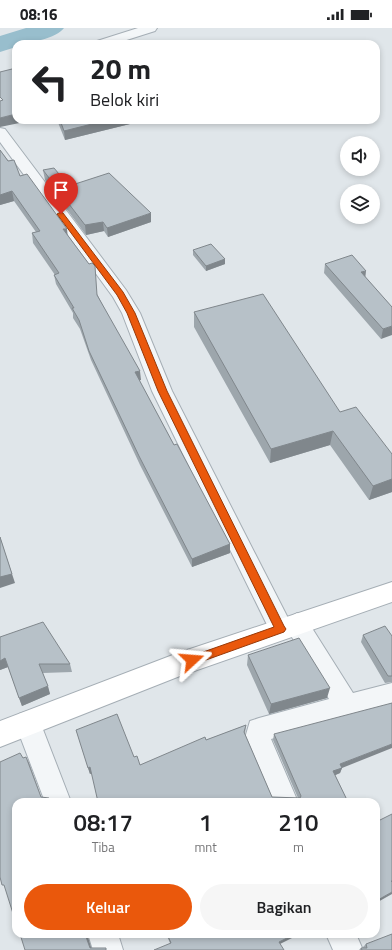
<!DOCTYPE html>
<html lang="id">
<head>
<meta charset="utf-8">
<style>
  body { margin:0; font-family:"Titillium Web",sans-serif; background:#f6f6f6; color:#202124; height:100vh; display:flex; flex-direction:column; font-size:15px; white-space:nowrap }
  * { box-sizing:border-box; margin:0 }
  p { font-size:13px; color:#757577 }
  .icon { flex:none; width:22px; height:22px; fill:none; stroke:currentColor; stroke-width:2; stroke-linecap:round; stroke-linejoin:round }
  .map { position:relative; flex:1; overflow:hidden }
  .details { position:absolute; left:12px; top:770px; width:368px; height:140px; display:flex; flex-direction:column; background:#fff; border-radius:12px; box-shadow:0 2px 6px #0003 }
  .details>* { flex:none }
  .guide { position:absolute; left:12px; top:12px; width:368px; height:84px; border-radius:12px; box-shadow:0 2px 6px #0003; background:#fff; color:#202124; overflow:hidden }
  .fabs { position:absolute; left:340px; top:108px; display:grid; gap:8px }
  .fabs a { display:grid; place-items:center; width:40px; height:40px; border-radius:50%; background:#fff; box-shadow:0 2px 6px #0003; font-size:20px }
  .pin { position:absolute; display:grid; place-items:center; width:34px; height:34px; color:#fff; margin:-41px -17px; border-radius:50% 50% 50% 0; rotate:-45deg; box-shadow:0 0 4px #0007 }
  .pin .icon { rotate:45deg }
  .me { position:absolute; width:44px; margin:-22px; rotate:71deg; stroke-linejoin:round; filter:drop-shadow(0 0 3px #0008) }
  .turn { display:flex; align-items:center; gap:14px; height:84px; padding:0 12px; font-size:18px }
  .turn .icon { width:52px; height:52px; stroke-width:2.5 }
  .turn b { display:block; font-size:28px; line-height:34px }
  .eta { display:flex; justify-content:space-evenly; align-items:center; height:68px; text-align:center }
  .eta b { font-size:24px; font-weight:600; line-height:28px }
  .button { display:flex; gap:8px; margin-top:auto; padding:8px 12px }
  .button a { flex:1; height:46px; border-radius:24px; background:#ea580c; color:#fff; font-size:16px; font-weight:600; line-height:46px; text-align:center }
  .button a+a { background:#f6f6f6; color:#202124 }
  .status { display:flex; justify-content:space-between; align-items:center; height:28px; padding:0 20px; background:#fff; direction:ltr }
  .status svg { height:11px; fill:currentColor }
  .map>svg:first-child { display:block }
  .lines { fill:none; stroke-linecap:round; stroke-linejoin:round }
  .river { fill:#98becd; fill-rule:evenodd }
  .street-casing { stroke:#a5aeb5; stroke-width:2 }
  .secondary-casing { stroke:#a5aeb5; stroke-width:2 }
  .street { fill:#f3f6f8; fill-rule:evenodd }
  .secondary { fill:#fff; fill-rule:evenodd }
  .wall { fill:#9da6ac }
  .shaded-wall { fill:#80878c }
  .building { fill:#b7c1c8; stroke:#80878c }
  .route { fill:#ea580c; stroke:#983908 }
</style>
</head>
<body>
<div class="status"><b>08:16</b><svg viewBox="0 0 49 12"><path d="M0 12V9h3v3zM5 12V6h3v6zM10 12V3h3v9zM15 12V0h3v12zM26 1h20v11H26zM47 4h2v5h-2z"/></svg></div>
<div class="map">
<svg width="392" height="922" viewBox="0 0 392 922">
  <rect width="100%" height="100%" fill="#e0e6ea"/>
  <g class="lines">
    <path class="river" d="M 26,0 L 64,0 C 57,10 28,16 16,16 L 16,19 L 0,24 L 0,8 Z"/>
    <defs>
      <path id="street" d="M 138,0 L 157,0 L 155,3 L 114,16 L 95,16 L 97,13 Z
        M 0,100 L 5,101 L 126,262 L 140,285 L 172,363 L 288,590 L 297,585 L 305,589 L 353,665 L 392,655 L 392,679 L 271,711 L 298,774 L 272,774 L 245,710 L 250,693 L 259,690 L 329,671 L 290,606 L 289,609 L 281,612 L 273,609 L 152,363 L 122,285 L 113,269 L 0,114 Z
        M 28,683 L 37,686 L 71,774 L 45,774 L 15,695 L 19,686 Z
        M 88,906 L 118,906 L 123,922 L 93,922 Z
        M 326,906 L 356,906 L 363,922 L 333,922 Z"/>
      <path id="secondary" d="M 392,554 L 392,574 L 180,648 L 0,719 L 0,693 L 178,625 Z"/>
    </defs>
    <use href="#street" class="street-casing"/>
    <use href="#secondary" class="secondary-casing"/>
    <use href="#street" class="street"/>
    <use href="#secondary" class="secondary"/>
  </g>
  <path class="wall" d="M 57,92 L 130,92 L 130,96 L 65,112 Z
    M 0,122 L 68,209 L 141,352 L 139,352 L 174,417 L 230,516 L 230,525 L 192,539 L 140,437 L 91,332 L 80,301 L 73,290 L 73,285 L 56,256 L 54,247 L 55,247 L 33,215 L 32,205 L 36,204 L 14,173 L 0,177 Z
    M 43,142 L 69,158 L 151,194 L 108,209 L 104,203 L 86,207 L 45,152 Z
    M 193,222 L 225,231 L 225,236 L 206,243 L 193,227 Z
    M 325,236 L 365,249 L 392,279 L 381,311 L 324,245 Z
    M 194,284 L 340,384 L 392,426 L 392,464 L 369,472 L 330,417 L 270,435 L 194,299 Z
    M 363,607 L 392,608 L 392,654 L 385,655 L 361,614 Z
    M 0,609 L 70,636 L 72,644 L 43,645 L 50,666 L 22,678 L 8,639 L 0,642 Z
    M 248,627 L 327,670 L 269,686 L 247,637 Z
    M 246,697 L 245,706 L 272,769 L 298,770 L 273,712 L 274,706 L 342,740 L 340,745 L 335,747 L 348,774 L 98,774 L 92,745 L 90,746 L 76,702 L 134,729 L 140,737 Z
    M 166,906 L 300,906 L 170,915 Z
    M 366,916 L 392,922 L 359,922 L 361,920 L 363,920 L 363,919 Z"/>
  <path class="shaded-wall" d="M 16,86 L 16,92 L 34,92 L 0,99 L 0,90 Z
    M 108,92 L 130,92 L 130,96 L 65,112 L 64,103 Z
    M 12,163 L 14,173 L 0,177 L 0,167 Z
    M 151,185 L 151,194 L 108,209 L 107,200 Z
    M 103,194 L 104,203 L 86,207 L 85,197 Z
    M 63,201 L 67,201 L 68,210 Z
    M 225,231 L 225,236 L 206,243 L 206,238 Z
    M 366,243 L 365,252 L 361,244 Z
    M 392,298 L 392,307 L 381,311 L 383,301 Z
    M 140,343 L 141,352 L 136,353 L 135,344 Z
    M 333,403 L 330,417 L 270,435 L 271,421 Z
    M 392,451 L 392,464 L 369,472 L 373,458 Z
    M 0,509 L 15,555 L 0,560 Z
    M 230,516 L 230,525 L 192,539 L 192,531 Z
    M 5,630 L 8,639 L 0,642 L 0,633 Z
    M 48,658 L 50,666 L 22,678 L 19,670 Z
    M 330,660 L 327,670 L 269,686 L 271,676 Z
    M 392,716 L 392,720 L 342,740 L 340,745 L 331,749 L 333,743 L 340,736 Z
    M 26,729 L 29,735 L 43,774 L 41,769 Z
    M 90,739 L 92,745 L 90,746 L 88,740 Z
    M 392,864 L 392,866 L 376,875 L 376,873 Z
    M 85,906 L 87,906 L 92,922 L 90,920 Z
    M 295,906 L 300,906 L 278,917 L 279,914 Z"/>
  <path class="building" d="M 16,40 L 16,86 L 0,90 L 0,73 L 3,72 L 0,69 L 0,44 Z
    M 60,92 L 108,92 L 64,103 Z
    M 0,122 L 8,133 L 14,132 L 20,148 L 27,146 L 67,201 L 63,201 L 89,236 L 92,235 L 95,238 L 97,267 L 140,343 L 135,344 L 174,417 L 177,416 L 230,516 L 192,531 L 139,428 L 89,323 L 79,292 L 72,280 L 74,280 L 54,247 L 59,245 L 32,205 L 40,203 L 12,163 L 0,167 Z
    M 54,140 L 69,158 L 109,145 L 151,185 L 107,200 L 103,194 L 85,197 L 43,142 Z
    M 211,216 L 225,231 L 206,238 L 193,222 Z
    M 352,227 L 366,243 L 361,244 L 392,279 L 392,298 L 383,301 L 325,236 Z
    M 263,266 L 340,384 L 356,379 L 392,426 L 392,451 L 373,458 L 333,403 L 271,421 L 194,284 Z
    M 0,509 L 12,546 L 0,549 Z
    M 43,594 L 70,636 L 39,636 L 48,658 L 19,670 L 5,630 L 0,633 L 0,609 Z
    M 385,598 L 392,608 L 392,648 L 388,648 L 363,607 Z
    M 299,610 L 330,660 L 271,676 L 248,627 Z
    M 392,675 L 392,716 L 340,736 L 342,740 L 333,743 L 348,774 L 98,774 L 90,739 L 88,740 L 76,702 L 117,686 L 134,729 L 137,728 L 140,737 L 205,709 L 206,712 L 246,697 L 244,704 L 272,769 L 300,770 L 301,768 L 274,706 Z
    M 20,725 L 23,730 L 26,729 L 41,769 L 49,770 L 51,774 L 16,774 L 16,895 L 4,857 L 2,857 L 0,849 L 0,734 Z
    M 392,786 L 392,853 L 391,853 L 392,854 L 392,864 L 376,873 L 376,794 Z
    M 20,906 L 85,906 L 90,920 L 106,920 L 106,922 L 25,922 Z
    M 167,906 L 295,906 L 279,914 L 284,922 L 154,922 L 171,915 Z
    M 392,906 L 392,922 L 362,922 L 361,920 L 367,920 L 366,916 Z"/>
  <path class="route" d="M 61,184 L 63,185 L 123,264 L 135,285 L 167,363 L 284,598 L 286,601 L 284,604 L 192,637 L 189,636 L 187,632 L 189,629 L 274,599 L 158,363 L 127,285 L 117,267 L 57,186 Z"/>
</svg>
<div class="fabs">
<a><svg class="icon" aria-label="sound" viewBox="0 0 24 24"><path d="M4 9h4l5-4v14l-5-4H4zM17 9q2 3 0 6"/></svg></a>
<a><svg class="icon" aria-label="layers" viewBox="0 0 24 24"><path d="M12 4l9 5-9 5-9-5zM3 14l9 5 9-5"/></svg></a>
</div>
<div class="pin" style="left:61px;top:186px;background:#d93025"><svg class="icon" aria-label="arrive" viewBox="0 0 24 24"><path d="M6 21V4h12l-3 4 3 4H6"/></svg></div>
<svg class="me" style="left:192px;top:632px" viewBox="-20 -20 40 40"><path d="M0-17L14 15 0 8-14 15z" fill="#ea580c" stroke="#fff" stroke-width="4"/></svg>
<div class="guide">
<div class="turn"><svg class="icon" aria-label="left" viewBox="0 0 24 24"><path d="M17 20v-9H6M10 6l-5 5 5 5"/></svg><div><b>20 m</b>Belok kiri</div></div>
</div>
<section class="details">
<div class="eta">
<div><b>08:17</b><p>Tiba</p></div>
<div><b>1</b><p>mnt</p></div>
<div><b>210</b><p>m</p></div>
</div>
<div class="button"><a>Keluar</a><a>Bagikan</a></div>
</section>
</div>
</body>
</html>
